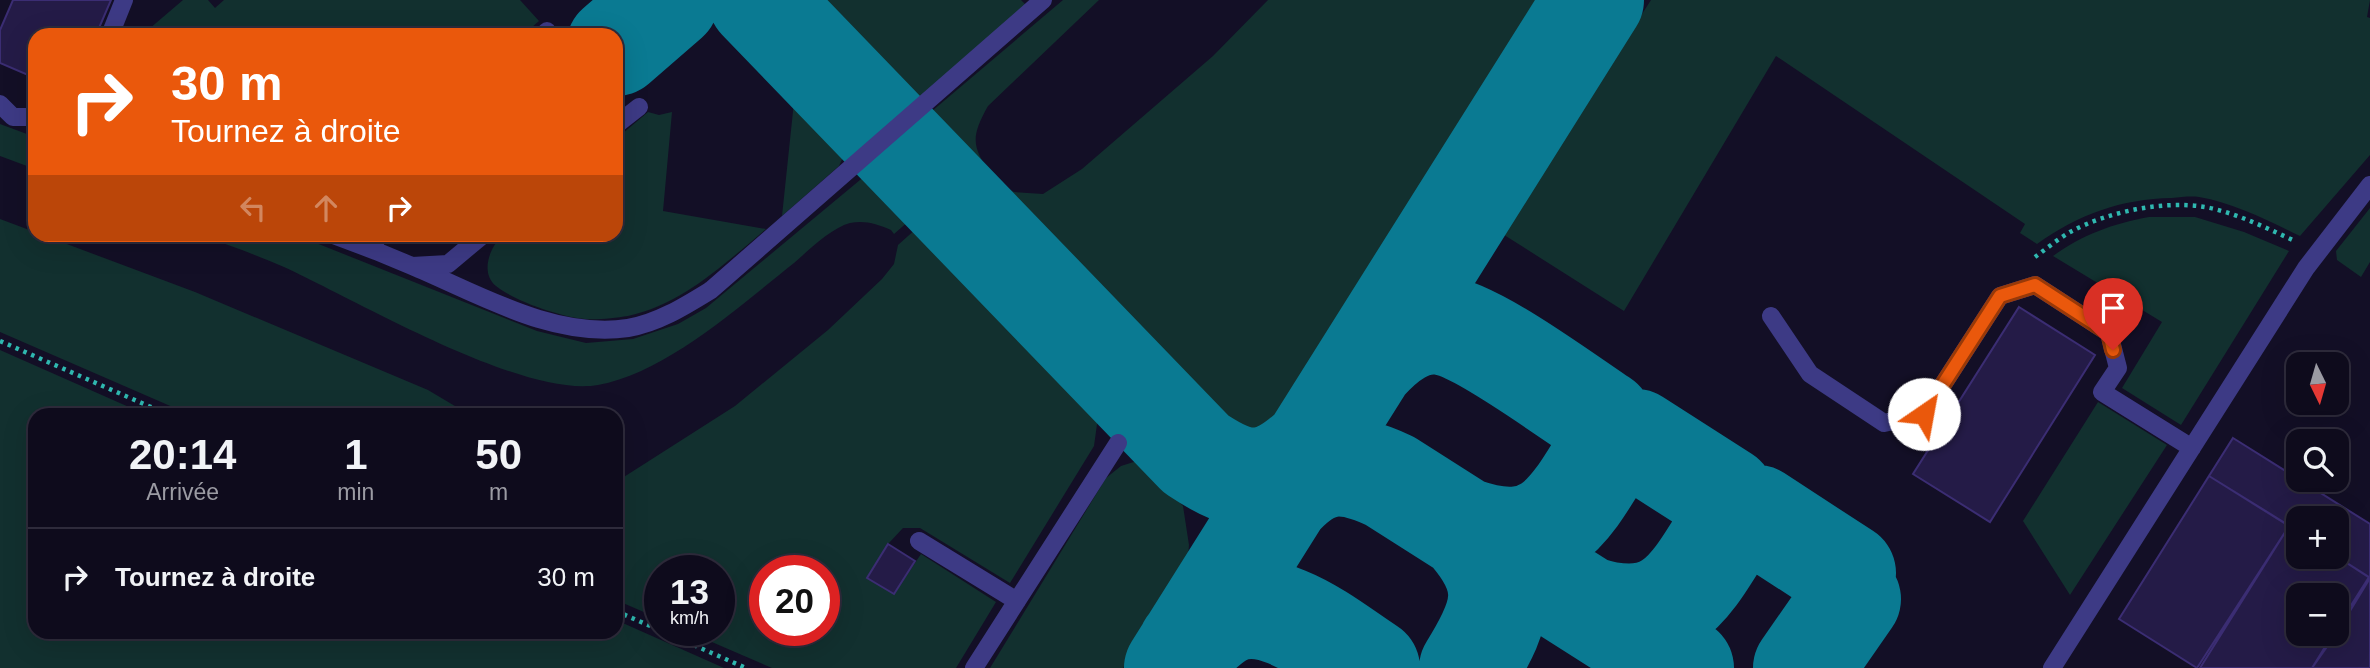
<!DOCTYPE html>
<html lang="fr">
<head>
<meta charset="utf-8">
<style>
  body { margin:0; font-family:Helvetica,sans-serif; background:#171425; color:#f1f3f6; height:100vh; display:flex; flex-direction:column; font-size:26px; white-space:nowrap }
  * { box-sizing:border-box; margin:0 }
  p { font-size:23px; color:#9b9ba3 }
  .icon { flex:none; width:38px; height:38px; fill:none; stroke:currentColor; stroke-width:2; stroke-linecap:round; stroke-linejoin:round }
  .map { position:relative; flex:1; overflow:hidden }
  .drawer { position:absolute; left:28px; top:408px; width:595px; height:231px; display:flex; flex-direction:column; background:#0e0b1c; border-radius:21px; box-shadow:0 7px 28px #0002,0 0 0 2px #2e2b3b }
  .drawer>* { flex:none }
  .top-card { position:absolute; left:28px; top:28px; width:595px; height:214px; border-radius:21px; box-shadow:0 7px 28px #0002,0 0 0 2px #2e2b3b; background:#ea580c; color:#fff; overflow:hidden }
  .needle { width:46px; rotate:175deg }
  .tools { position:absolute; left:2286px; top:352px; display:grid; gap:14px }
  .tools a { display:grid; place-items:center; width:63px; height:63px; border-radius:14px; background:#0e0b1c; box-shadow:0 7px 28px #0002,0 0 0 2px #2e2b3b; font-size:35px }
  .speed { position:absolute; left:644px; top:555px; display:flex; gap:14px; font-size:35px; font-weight:700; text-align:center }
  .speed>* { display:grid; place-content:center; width:91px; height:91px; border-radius:50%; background:#0e0b1c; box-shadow:0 7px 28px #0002,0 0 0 2px #2e2b3b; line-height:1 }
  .speed small { font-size:18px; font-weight:400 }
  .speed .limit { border:10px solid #d22; background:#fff; color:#111 }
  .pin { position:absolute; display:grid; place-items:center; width:60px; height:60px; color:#fff; margin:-72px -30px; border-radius:50% 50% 50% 0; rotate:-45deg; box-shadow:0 0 7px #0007 }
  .pin .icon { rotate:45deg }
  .me { position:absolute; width:77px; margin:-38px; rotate:33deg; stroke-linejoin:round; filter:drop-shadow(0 0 5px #0008) }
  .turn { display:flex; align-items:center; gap:24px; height:147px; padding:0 28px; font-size:32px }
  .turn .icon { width:91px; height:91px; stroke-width:2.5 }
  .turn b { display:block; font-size:49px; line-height:60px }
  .lanes { display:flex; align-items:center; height:66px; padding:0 28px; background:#0003; justify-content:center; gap:35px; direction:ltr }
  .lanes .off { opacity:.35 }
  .eta { display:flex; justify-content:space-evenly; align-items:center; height:119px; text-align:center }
  .eta b { font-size:42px; font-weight:600; line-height:49px }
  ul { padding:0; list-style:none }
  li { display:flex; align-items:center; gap:21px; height:98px; padding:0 28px; border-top:2px solid #2e2b3b }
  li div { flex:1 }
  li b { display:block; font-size:26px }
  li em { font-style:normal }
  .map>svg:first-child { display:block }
  .green { fill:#12302f; fill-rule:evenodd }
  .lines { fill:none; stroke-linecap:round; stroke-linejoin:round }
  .taxiway { stroke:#0a7a92; stroke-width:100 }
  .building { fill:#241b47; stroke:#3b2d73; stroke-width:2 }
  .path { stroke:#2fb8b0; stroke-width:4.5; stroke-dasharray:3.5 5; stroke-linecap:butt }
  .lane { stroke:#3d3a85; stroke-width:18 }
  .route-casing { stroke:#983908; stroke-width:18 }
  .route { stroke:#ea580c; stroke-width:12 }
</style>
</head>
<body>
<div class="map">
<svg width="2370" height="668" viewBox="0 0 2370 668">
  <rect width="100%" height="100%" fill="#130f26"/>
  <path class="green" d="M 183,0 L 208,0 L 215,8 L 224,0 L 520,0 L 539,21 L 523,35 L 142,35 Z
    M 815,0 L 1021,0 L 1026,5 L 917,101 L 910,101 Z
    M 1063,0 L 1099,0 L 988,106 C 970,138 972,147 992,176 L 989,183 L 925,117 Z
    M 1268,0 L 1541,0 L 1278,418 C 1256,433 1235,436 1214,418 L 1003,196 L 1009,189 L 1014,192 L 1043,194 L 1082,169 L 1213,56 Z
    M 1651,0 L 2370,0 L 2367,17 L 2370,18 L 2370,155 L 2300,236 C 2269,221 2234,203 2199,197 C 2191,196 2181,197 2172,198 C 2121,199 2079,214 2037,244 L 2020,233 L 2025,224 L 1776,56 L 1624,311 L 1501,233 Z
    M 794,102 L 845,153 L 839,166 L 782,216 Z
    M 648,112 L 659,115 L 672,112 L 663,211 L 766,229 C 724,264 683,304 628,316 C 615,318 598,320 585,319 C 561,317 514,301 496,286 C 479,272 491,245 503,235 L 616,234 L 616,139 Z
    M 0,124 L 35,137 L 35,169 L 0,156 Z
    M 866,175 L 910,220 L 894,234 L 891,230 C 877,224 865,220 850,223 C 831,228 809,250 794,263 C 741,305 666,373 598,385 C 522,398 358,301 284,267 C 257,255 228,245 200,235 L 296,235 L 537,331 L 586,343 L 633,339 L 678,324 L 706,308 Z
    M 2370,208 L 2370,262 L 2361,277 L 2337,260 L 2336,251 Z
    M 2149,217 L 2195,217 L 2244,232 L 2289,251 L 2181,425 L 2122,388 L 2162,322 L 2053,256 C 2084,234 2112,224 2149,217 Z
    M 0,219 L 195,292 L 428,390 L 470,415 L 191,415 L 0,332 Z
    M 917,228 L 1098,417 L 1094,446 L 1010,583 L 920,528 L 903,528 L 888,544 L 867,577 L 894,594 L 921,554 L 996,602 L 956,668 L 772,668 L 684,630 L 719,630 L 719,570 L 660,570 L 660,619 L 616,600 L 616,482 L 735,406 L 828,330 L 882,279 L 894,264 L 898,245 ZM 765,570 L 824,570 L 824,630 L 765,630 Z
    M 0,350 L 147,415 L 35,415 L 35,632 L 616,632 L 616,620 L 724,668 L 0,668 Z
    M 2098,402 L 2167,445 L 2070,595 L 2023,521 Z
    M 1140,460 L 1183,506 L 1189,545 L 1187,568 L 1123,668 L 990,668 L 1106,478 L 1121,466 Z"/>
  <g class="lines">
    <path class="taxiway" d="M 758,0 L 1196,454 C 1244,486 1270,487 1313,447
      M 616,46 L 669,0
      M 1367,362 C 1386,341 1411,321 1441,325 C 1478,330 1568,397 1603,420
      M 1636,439 L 1725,496
      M 1281,498 C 1317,459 1344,460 1390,481 L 1684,668
      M 1757,515 L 1846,573
      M 1465,528 C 1548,557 1570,510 1609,446
      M 1465,528 C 1512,581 1505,610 1469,668
      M 1587,606 C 1671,633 1691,585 1730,523
      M 1188,645 C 1198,635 1209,624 1221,617 C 1270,589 1331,643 1370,668
      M 1174,668 L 1594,0
      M 1803,668 L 1851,599"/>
  </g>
  <path class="building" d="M 13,0 L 111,0 L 96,35 L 35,35 L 35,78 L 0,63 L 0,30 Z
    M 2019,307 L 2095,355 L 1990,522 L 1913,474 Z
    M 2233,438 L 2370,524 L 2370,578 L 2336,556 L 2336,518 L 2298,518 L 2298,531 L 2209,476 Z
    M 2209,476 L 2289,526 L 2197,668 L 2119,619 Z
    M 2289,526 L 2298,531 L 2298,556 L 2336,556 L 2369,577 L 2336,629 L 2336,595 L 2298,595 L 2298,634 L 2333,634 L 2312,668 L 2200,668 Z
    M 888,544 L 915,561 L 894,594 L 867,578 Z
    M 2370,578 L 2370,668 L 2312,668 L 2336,634 Z"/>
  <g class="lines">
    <path class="path" d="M 2035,257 C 2046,249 2058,239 2070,232 C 2107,212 2163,200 2205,207 C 2237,213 2266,228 2295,241
      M 0,341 L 169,415
      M 616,611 L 746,668"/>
    <path class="lane" d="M 110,35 L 124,0
      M 543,35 L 547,31
      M 0,104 L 13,117 L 35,117
      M 616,125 L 639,107
      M 331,234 L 376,251
      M 373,234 L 376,251 L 412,266 L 448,264 L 484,234
      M 412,266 C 479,294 553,339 628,328 C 658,323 685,306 711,290 L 1043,0
      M 1771,316 L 1810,374 L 1884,423 L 1924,414 L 2000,296 L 2035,285 L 2109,333 L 2118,368 L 2102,392 L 2192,448
      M 919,541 L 1017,601
      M 974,668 L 1118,443
      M 2052,668 L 2306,268 L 2370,185"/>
  </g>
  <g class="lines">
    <defs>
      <path id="route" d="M 1924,414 L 2000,296 L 2035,285 L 2109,333 L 2113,350"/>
    </defs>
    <use href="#route" class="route-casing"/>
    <use href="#route" class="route"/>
  </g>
</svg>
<div class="tools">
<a><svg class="needle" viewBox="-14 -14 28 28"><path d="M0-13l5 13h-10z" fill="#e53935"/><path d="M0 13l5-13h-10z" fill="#9b9ba3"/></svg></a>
<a><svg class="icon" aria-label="search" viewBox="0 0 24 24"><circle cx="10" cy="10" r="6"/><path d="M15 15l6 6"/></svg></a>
<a>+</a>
<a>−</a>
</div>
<div class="speed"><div>13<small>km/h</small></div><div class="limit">20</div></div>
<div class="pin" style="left:2113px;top:350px;background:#d93025"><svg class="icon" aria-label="arrive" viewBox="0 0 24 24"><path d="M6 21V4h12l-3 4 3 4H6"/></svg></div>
<svg class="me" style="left:1924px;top:414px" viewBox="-20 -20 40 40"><circle r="19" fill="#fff"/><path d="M0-13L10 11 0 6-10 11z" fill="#ea580c"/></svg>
<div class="top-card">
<div class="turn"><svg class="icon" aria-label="right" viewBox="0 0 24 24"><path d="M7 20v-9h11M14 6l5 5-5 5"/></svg><div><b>30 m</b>Tournez à droite</div></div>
<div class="lanes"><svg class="icon off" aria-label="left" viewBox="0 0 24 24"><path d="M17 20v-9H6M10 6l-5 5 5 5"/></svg><svg class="icon off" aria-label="ahead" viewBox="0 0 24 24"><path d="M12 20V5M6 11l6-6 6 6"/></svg><svg class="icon" aria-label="right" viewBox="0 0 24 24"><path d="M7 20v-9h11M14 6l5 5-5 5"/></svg></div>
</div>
<section class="drawer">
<div class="eta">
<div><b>20:14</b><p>Arrivée</p></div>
<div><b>1</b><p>min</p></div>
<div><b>50</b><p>m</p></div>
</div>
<ul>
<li><svg class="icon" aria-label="right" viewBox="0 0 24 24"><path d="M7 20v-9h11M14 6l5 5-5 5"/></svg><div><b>Tournez à droite</b></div><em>30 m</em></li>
</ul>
</section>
</div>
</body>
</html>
